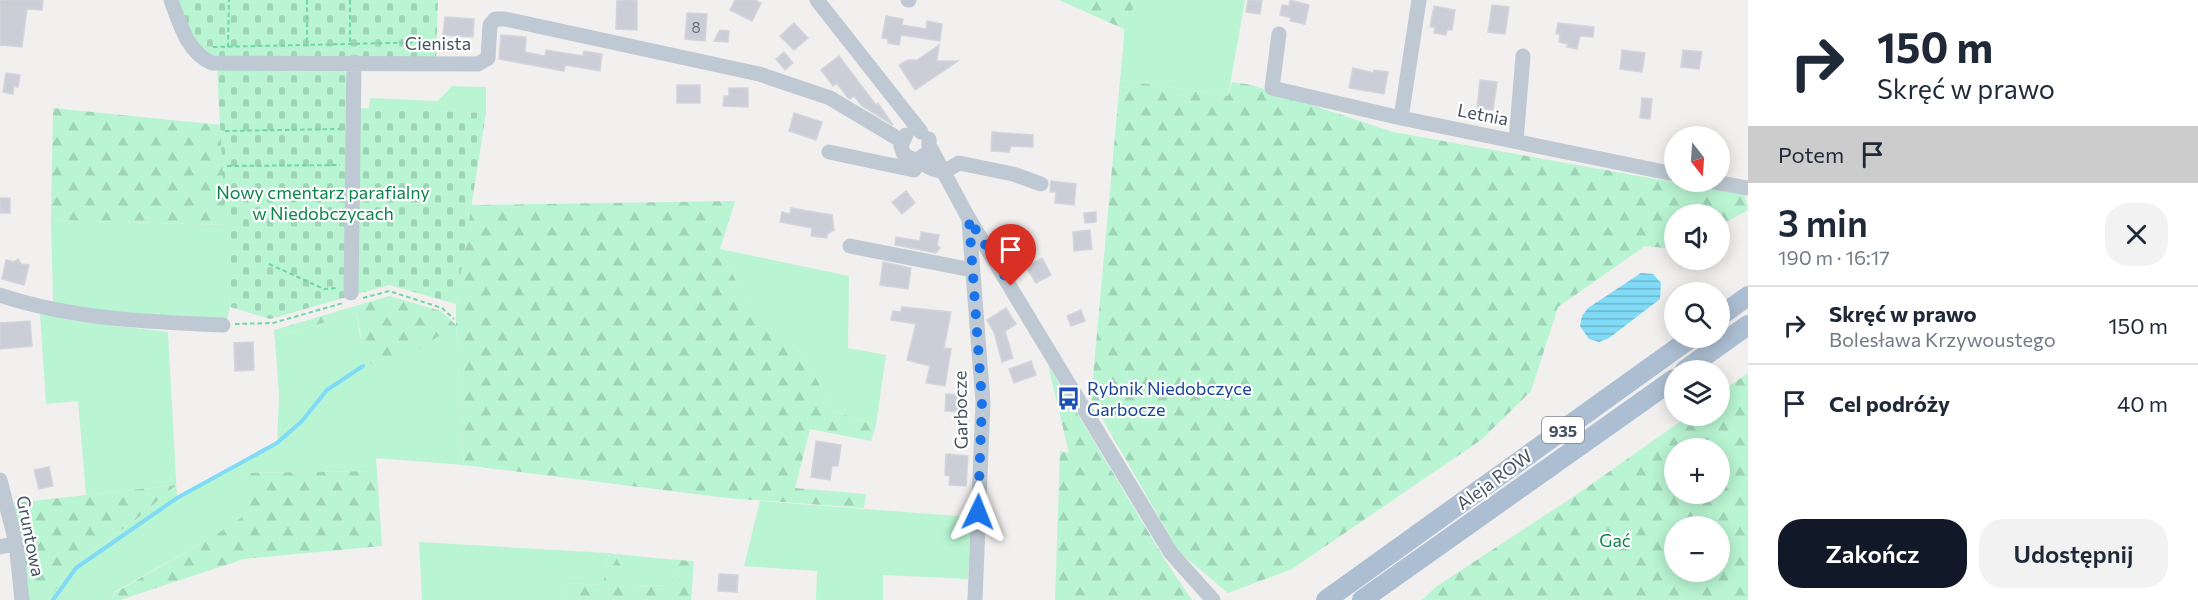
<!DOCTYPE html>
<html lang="pl">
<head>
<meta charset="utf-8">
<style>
  body { margin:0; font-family:Commissioner,sans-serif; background:#f2f2f3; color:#1f2937; height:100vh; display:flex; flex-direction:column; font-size:22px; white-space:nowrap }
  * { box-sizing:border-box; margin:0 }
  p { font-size:20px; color:#747a83 }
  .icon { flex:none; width:33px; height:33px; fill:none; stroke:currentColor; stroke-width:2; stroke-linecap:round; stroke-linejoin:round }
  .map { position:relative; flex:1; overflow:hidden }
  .sheet { display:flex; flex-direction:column; background:#fff; width:450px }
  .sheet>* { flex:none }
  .hud { background:#fff; color:#1f2937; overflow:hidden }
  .needle { width:39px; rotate:163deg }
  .buttons { position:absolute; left:1664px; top:126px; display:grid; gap:12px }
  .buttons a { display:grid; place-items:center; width:66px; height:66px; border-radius:50%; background:#fff; box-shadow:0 3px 15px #0003; font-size:30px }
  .pin { position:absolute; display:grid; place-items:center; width:51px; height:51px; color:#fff; margin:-62px -26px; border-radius:50% 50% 50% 0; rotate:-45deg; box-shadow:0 0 6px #0007 }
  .pin .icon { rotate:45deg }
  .me { position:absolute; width:66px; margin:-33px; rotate:2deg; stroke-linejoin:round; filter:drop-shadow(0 0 4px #0008) }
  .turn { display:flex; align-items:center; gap:21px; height:126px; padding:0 30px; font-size:27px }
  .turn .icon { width:78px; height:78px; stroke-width:2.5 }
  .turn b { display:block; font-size:42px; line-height:51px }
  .then { display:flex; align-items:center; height:57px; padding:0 30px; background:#0003; gap:12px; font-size:22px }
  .round { display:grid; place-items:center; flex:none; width:63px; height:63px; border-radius:24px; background:#f2f2f3 }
  .headline { display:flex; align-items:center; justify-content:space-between; height:102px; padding:0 30px }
  h1 { font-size:36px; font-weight:600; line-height:45px }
  .primary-button { display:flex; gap:12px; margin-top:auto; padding:12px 30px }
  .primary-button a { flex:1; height:69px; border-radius:24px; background:#111827; color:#fff; font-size:24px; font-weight:600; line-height:69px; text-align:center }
  .primary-button a+a { background:#f2f2f3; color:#1f2937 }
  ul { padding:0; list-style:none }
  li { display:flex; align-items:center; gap:18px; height:78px; padding:0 30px; border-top:2px solid #e0e1e3 }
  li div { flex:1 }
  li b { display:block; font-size:22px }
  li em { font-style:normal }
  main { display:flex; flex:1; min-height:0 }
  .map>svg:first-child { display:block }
  .grass { fill:#b9f5d2 }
  .forest { fill:url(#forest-firs); fill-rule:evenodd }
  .cemetery { fill:url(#cemetery-stones) }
  .water { fill:url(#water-rules) }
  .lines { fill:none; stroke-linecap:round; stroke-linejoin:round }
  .stream { stroke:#81dbf7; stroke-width:4 }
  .building { fill:#cbced6; stroke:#d3d5dc; stroke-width:1.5 }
  .path { stroke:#6dd7a6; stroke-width:2; stroke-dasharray:4.5 3; stroke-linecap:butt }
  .minor { stroke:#bec9d3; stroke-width:15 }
  .major { stroke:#acbed2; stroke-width:20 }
  .route { stroke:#1a73e8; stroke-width:10; stroke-dasharray:0 18 }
  .labels { text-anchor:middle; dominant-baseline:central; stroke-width:4.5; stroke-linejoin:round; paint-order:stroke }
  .number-label { font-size:15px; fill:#66717e }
  .shield { fill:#fff; stroke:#7d8690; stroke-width:1.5 }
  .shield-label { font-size:16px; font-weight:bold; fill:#455260 }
  .street-label { font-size:18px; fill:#455260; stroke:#fff }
  .park-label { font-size:18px; fill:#0c854c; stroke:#fff }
  .transit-label { font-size:18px; fill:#164399; stroke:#fff; text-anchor:start }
</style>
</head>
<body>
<main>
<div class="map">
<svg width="1748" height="600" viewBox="0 0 1748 600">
  <defs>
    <pattern id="forest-firs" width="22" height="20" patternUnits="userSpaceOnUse" patternTransform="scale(1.5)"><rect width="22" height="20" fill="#b9f5d2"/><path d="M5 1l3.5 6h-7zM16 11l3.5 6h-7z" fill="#a0d4b7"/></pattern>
    <pattern id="cemetery-stones" width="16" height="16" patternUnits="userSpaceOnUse" patternTransform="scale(1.5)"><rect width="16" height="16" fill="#b9f5d2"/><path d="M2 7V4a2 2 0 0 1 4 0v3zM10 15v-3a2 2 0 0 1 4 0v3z" fill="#a0d4b7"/></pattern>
    <pattern id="water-rules" width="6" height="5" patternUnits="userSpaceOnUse" patternTransform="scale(1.5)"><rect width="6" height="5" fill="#81dbf7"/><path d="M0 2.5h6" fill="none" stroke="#6bb4cb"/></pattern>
  </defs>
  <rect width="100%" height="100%" fill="#f2efef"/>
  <path class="grass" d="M 1135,0 L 1245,0 L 1228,96 L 1120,80 L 1125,29 Z
    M 452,86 L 486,87 L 486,113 L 369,109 L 370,98 L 438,101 Z
    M 51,220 L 227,225 L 230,307 L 227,320 L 77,309 L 53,303 Z
    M 720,249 L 849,276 L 848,348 L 886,355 L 876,425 L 829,410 L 826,397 L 802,352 L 752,313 Z
    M 357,312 L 360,338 L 456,326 L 464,465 L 376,458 L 377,471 L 244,473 L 248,514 L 209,539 L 116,591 L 110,600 L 49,600 L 74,562 L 133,522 L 175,485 L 86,495 L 78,401 L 46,404 L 40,314 L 74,321 L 168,332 L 177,498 L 277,443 L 279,396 L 275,338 Z
    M 760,501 L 971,517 L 968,579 L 883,575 L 883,600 L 816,600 L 817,571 L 744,566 Z
    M 419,542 L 609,553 L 603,585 L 566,583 L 567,600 L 422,600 Z
    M 614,554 L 678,560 L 670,585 L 632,587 Z"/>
  <path class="forest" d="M 1059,0 L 1135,0 L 1124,38 L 1124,29 Z
    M 1120,80 L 1228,96 L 1232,82 L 1252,85 L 1393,132 L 1745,195 L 1748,210 L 1719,226 L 1719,214 L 1674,214 L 1674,249 L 1645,246 L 1558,307 L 1531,391 L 1481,440 L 1292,569 L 1228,593 L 1179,552 L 1091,399 Z
    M 53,108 L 221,125 L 227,225 L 51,220 Z
    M 735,201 L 720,249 L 752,313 L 802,352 L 826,397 L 829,410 L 876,425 L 871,441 L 810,429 L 795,488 L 866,494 L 864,508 L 727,498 L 464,465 L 456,326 L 379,372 L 364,356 L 357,312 L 275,338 L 274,330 L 389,296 L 441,311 L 456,325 L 456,304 L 471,205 Z
    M 1048,365 L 1167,563 L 1192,600 L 1055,600 L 1060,451 L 1069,453 Z
    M 1748,373 L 1748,600 L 1422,600 L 1437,586 L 1579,493 L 1688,416 L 1719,416 L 1719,393 ZM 1719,448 L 1719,494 L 1674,494 L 1674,448 ZM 1719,526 L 1719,572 L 1674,572 L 1674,526 Z
    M 377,471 L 382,546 L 244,559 L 120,600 L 110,600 L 116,592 L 209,539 L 247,514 L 244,473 Z
    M 176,485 L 133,522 L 74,562 L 49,600 L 27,600 L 14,503 Z
    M 609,553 L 614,554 L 633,587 L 670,585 L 678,560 L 694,561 L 691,600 L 567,600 L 566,583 L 603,585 Z"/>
  <path class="cemetery" d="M 176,0 L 438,0 L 436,58 L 212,58 L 196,47 Z
    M 343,66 L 358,108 L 486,113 L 456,304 L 389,285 L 270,319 L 230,307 L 217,68 Z"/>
  <path class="water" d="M 1641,273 L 1653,274 L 1661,283 L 1660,299 L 1609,338 L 1599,342 L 1589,339 L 1580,326 L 1582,316 L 1588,308 Z"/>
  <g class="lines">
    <path class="stream" d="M 53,600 L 76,568 L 177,498 L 277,443 L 302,421 L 327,390 L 363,366"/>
  </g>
  <path class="building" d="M 0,0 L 43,0 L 42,10 L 27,9 L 22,47 L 0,45 Z
    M 617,0 L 637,0 L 637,30 L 616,29 Z
    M 735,0 L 755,0 L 761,3 L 752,21 L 730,10 Z
    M 1248,0 L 1262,0 L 1260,14 L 1246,12 Z
    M 1290,0 L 1309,5 L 1305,24 L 1290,21 L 1291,18 L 1280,15 L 1282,5 L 1289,6 Z
    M 1492,5 L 1509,7 L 1505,34 L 1488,32 Z
    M 1434,6 L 1455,10 L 1452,30 L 1447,30 L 1446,35 L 1434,33 L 1435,27 L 1430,27 Z
    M 687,13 L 707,14 L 705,41 L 685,39 Z
    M 886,16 L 903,19 L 902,25 L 926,29 L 927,21 L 942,24 L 940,41 L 901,35 L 899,45 L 888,43 L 888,39 L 882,38 Z
    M 445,17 L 474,19 L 473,37 L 443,35 Z
    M 794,23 L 808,38 L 794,50 L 780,36 Z
    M 1558,23 L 1594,27 L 1593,37 L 1580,36 L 1577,49 L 1567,47 L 1568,44 L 1559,42 L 1560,34 L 1556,34 Z
    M 720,30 L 729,31 L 728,42 L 714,41 Z
    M 501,35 L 526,37 L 525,52 L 545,56 L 546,50 L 583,56 L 584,51 L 602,54 L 600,71 L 565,65 L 564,71 L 499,59 Z
    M 939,45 L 937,61 L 958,61 L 915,90 L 899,65 L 908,60 L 917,60 Z
    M 1622,50 L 1645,53 L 1642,72 L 1620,69 Z
    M 1683,50 L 1702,52 L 1699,69 L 1681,67 Z
    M 784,52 L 793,63 L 785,70 L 776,59 Z
    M 839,56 L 876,105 L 878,103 L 893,125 L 862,106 L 854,96 L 850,99 L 847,97 L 837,83 L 833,86 L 821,70 Z
    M 1353,68 L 1374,73 L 1374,70 L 1388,72 L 1384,94 L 1349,88 Z
    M 6,73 L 20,75 L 18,87 L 14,86 L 13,94 L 3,92 Z
    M 1480,80 L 1497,82 L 1493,110 L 1477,108 Z
    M 677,85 L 700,85 L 700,103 L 677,103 Z
    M 729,88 L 748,88 L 748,107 L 723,106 L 724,96 L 729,96 Z
    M 1642,98 L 1652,99 L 1650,119 L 1640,118 Z
    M 794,113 L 822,122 L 816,140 L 789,131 Z
    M 992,132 L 1033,135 L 1033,147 L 1011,146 L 1009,152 L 991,151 Z
    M 1051,181 L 1076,184 L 1074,205 L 1055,203 L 1056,192 L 1050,192 Z
    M 906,191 L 915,203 L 902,214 L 892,202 Z
    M 0,198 L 10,198 L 10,213 L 0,213 Z
    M 791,208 L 832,215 L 834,230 L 827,234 L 827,238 L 811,236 L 812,228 L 780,222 L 782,212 L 790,214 Z
    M 1096,212 L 1096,222 L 1085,223 L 1084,213 Z
    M 1090,230 L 1092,249 L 1074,251 L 1073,232 Z
    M 921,232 L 939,235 L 937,245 L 940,248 L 936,253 L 895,245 L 896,237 L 920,241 Z
    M 1042,258 L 1051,275 L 1036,283 L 1026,267 Z
    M 18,259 L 21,264 L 29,265 L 24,285 L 2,279 L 6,260 L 14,262 Z
    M 883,262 L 911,268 L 908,289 L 880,285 Z
    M 902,307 L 951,312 L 944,348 L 951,349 L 945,386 L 926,383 L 930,366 L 907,360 L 916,324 L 891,320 L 893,311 L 901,312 Z
    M 1006,308 L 1016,324 L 1005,331 L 1013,358 L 1002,362 L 994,332 L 987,320 Z
    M 1081,310 L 1085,321 L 1071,326 L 1067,316 Z
    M 30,321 L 32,346 L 0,349 L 0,323 Z
    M 253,342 L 254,370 L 235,371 L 234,343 Z
    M 1031,361 L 1036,375 L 1014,383 L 1009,369 Z
    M 946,394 L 965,395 L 964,412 L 945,411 Z
    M 816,441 L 841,445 L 838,466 L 832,466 L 830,480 L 811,477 Z
    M 946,454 L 968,456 L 966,486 L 949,485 L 950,476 L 945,475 Z
    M 49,467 L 53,486 L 39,489 L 34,470 Z
    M 719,574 L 738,575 L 737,592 L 718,591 Z"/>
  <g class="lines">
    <path class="path" d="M 307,0 L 307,45
      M 350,0 L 350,44
      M 213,47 L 435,42
      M 228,47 L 229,0
      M 225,131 L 340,129
      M 227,166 L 340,165
      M 269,264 L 324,289 L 336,288
      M 363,298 L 389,291 L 442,308 L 454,319
      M 235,324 L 273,323 L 343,303"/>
    <path class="minor" d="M 171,0 C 180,24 187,52 212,63 L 478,64 L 488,58 L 490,25 L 495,19 L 505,19 L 759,74 L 830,98 L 902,141
      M 817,0 L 921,132
      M 908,0 L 909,0
      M 1419,0 L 1401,118 L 1674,174
      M 1279,34 L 1272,88 L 1401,118
      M 906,135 L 901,146 L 904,155 L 933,169 L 944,172
      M 1516,141 L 1523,56
      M 930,147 L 969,219 L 1171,553 L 1213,600
      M 829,152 L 914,170 L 917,160
      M 917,160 L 929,152 L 929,139
      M 944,172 L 959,163 L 1013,174 L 1041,184
      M 1714,182 L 1748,188
      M 969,222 L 983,402 L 975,600
      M 850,246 L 972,270
      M 351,293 L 354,62
      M 0,295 C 72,319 148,322 223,325
      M 0,480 L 16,543 L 22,600
      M 0,547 L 16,543"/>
    <path class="major" d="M 1719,317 L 1748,296
      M 1685,370 L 1748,325
      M 1326,600 L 1691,338
      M 1362,600 L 1674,379"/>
  </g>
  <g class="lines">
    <path class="route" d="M 978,512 L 982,402 L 969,219 L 1011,286"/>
  </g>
  <defs>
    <symbol id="bus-bare" viewBox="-9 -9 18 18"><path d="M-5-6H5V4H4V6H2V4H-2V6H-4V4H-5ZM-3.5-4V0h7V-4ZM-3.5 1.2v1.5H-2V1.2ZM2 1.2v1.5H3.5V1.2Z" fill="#1a4fb4" stroke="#fff" stroke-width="2.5" paint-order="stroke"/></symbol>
  </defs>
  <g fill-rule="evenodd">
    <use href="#bus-bare" x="1052" y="382" width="33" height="33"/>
  </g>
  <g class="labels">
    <g class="number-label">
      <text x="696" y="27">8</text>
    </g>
    <rect class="shield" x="1542" y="417" width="42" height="26" rx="4.5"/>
    <g class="shield-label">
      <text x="1563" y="430">935</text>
    </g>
    <g class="street-label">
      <text x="438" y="43">Cienista</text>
      <text transform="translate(1483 114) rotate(11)">Letnia</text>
      <text transform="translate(960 410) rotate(-91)">Garbocze</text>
      <text transform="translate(1494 479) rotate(-36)">Aleja ROW</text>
      <text transform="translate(31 536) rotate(79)">Gruntowa</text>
    </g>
    <g class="park-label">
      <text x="323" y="192">Nowy cmentarz parafialny<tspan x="323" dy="21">w Niedobczycach</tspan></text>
      <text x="1615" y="540">Gać</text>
    </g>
    <g class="transit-label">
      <text x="1087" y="388">Rybnik Niedobczyce<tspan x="1087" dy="21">Garbocze</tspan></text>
    </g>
  </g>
</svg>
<div class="buttons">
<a><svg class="needle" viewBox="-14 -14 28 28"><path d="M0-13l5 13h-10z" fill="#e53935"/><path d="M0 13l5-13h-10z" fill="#747a83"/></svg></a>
<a><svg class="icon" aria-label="sound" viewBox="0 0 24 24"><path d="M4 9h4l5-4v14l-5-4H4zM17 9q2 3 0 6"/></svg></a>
<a><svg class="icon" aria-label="search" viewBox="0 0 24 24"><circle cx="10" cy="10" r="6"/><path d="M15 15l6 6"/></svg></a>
<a><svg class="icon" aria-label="layers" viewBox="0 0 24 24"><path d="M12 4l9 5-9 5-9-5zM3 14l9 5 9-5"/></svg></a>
<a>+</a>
<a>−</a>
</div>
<div class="pin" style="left:1011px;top:286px;background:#d93025"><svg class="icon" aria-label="arrive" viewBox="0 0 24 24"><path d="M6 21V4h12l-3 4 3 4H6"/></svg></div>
<svg class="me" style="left:978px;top:512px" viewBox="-20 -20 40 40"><path d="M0-17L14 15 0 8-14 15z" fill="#1a73e8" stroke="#fff" stroke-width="4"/></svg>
</div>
<section class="sheet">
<div class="hud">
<div class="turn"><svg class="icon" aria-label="right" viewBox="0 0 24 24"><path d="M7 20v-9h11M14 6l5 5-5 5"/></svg><div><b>150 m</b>Skręć w prawo</div></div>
<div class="then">Potem<svg class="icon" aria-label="arrive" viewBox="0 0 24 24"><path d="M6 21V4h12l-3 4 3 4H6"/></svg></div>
</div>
<div class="headline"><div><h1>3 min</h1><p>190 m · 16:17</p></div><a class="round"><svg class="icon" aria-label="close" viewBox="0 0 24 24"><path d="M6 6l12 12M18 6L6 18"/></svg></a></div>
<ul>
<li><svg class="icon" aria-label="right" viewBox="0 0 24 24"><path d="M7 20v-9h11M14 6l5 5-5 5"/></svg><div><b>Skręć w prawo</b><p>Bolesława Krzywoustego</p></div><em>150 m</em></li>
<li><svg class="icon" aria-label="arrive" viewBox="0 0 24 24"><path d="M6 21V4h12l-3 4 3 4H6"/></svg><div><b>Cel podróży</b></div><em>40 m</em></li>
</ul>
<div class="primary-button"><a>Zakończ</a><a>Udostępnij</a></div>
</section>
</main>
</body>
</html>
